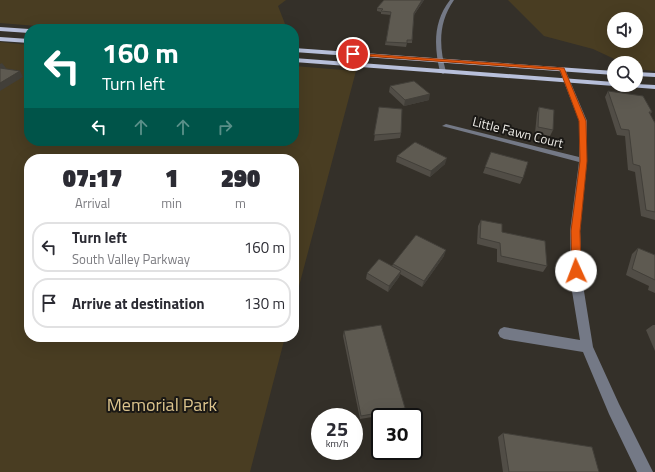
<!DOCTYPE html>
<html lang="en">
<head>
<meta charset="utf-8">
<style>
  body { margin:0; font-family:"Titillium Web",sans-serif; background:#f7f7f7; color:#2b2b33; height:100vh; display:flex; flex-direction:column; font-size:15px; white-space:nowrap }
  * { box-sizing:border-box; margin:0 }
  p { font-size:13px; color:#7c7c81 }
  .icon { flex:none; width:22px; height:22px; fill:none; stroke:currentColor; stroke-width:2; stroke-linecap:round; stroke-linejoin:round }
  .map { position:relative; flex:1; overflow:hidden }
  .sheet { position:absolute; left:24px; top:154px; width:275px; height:188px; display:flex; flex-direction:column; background:#fff; border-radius:16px; box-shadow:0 4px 16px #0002 }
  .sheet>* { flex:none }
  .top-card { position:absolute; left:24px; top:24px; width:275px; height:122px; border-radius:16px; box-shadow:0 4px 16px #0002; background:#00695c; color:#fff; overflow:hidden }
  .tools { position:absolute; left:607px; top:12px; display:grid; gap:8px }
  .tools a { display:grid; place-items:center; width:36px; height:36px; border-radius:50%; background:#fff; box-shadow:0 4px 16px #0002; font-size:20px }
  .speed { position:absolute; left:311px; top:408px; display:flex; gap:8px; font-size:20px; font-weight:700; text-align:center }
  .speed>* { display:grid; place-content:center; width:52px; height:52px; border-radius:50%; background:#fff; box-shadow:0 4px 16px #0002; line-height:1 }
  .speed small { font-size:10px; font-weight:400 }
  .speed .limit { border:2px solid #111; border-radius:6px; background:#fff; color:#111 }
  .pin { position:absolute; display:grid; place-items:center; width:34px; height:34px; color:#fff; margin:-17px; border:2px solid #fff; border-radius:50%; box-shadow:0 1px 4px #0007 }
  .me { position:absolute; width:44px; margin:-22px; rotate:358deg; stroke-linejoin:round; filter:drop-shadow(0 0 3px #0008) }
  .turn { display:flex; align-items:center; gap:14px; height:84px; padding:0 12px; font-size:18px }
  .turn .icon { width:52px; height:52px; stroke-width:2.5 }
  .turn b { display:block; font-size:28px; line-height:34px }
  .lanes { display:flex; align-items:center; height:38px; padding:0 12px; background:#0003; justify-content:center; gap:20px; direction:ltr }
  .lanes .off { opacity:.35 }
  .eta { display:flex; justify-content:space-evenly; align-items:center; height:68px; text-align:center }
  .eta b { font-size:24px; font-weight:800; line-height:28px }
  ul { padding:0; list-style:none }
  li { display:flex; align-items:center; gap:12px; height:50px; margin:0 8px 6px; padding:0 4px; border:2px solid #e1e1e2; border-radius:16px }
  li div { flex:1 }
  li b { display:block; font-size:15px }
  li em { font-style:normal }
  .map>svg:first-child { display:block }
  .green { fill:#493d22; fill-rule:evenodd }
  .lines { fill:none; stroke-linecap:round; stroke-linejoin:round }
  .minor { fill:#747986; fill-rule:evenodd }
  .major { fill:#b8c0db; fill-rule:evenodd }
  .wall { fill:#514d46 }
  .shaded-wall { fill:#423f39 }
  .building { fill:#5e5a51; stroke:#423f39 }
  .route { fill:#ea580c; stroke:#983908 }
  .labels { text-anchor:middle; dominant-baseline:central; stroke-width:4; stroke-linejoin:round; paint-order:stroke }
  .far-street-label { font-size:13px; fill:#eeece7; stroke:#1a1815 }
  .near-park-label { font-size:18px; fill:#dcc48d; stroke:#1a1815 }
</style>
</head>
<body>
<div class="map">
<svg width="655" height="472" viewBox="0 0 655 472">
  <rect width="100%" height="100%" fill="#343029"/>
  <path class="green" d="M 0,0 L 286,0 L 278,6 L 287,29 L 73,29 L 0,23 Z
    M 508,0 L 655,0 L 655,71 L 636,69 L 636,63 L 623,63 L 593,49 L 544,36 ZM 614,19 L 636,19 L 636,41 L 614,41 Z
    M 0,42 L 29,45 L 29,141 L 294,141 L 294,66 L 356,71 L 294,305 L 294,159 L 29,159 L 29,337 L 285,337 L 250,472 L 0,472 Z"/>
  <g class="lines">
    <path class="minor" d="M 450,0 L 454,0 C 438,23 439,46 446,72 L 443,74 L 440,72 C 434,46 433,22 450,0 Z
      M 562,67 L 565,69 L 587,121 L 587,161 L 580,231 L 583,285 L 593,347 L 619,404 L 653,472 L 637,472 L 609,414 L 583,352 L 504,339 L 500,337 L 498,333 L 500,329 L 504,327 L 580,340 L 571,285 L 570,231 L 579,162 L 442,126 L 446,124 L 579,157 L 579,121 L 559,69 Z"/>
    <path class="major" d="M 0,27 L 29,29 L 29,33 L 0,31 Z
      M 0,37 L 29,39 L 29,43 L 0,41 Z
      M 294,48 L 614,71 L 614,75 L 294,52 Z
      M 294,58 L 614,82 L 614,85 L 617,85 L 614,86 L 294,62 Z
      M 636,72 L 655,73 L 655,77 L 636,76 Z
      M 636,84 L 655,85 L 655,89 L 629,87 L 626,85 L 636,85 Z"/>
  </g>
  <path class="wall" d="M 384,0 L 424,0 L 414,15 L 412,43 L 407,43 L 406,47 L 385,45 L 391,15 L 381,14 L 381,12 L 377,11 L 377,8 Z
    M 390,86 L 429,100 L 404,106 L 389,92 Z
    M 608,91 L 652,112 L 650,114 L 655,123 L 655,220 L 641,216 L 635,172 L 628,170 L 625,136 L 617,135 L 605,97 Z
    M 379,107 L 401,133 L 400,138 L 374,141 Z
    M 539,107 L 553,130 L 550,136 L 535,133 L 537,113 Z
    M 491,152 L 523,178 L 520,184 L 483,173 Z
    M 397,156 L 445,164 L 430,177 L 396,162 Z
    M 481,220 L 502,232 L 547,266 L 543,272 L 497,262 L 497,249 L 477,244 L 478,226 Z
    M 638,248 L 655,255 L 655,293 L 648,290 L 649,286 L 626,275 L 632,254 Z
    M 444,256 L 422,287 L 400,274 L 399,277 L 388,292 L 366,279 L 367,273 L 392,266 L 393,264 Z
    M 653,325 L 655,325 L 655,351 L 646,330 Z
    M 344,331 L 405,408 L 403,412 L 360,419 L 343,336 Z
    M 503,433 L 599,472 L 503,472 L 498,437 Z"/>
  <path class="shaded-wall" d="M 422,0 L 424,0 L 413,16 L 414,13 Z
    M 2,63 L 6,68 L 0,73 L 0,64 Z
    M 20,71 L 23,77 L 0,91 L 0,83 Z
    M 430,94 L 429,100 L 404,106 L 405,100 Z
    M 447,158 L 445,164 L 430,177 L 431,171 Z
    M 446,250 L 444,256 L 422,287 L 424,281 Z
    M 401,271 L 399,277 L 388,292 L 389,286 Z"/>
  <path class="building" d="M 384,0 L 422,0 L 414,13 L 412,40 L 407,40 L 407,43 L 386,42 L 391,12 L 381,11 L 383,9 L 377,8 Z
    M 0,68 L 20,71 L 0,83 Z
    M 414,81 L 430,94 L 405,100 L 390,86 Z
    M 608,91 L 643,96 L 652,112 L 649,112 L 655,123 L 655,212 L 646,210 L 640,166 L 633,164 L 629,130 L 621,129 Z
    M 379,107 L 402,109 L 401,133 L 374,135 Z
    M 539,107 L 554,110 L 553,130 L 538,127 Z
    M 415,142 L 447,158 L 431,171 L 397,156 Z
    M 491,152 L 528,162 L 523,178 L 485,167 Z
    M 481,220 L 502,224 L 502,232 L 545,241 L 547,266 L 501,256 L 500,243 L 480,238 Z
    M 416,235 L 446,250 L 424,281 L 393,264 Z
    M 638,248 L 655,255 L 655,280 L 632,269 Z
    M 379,259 L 401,271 L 389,286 L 367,273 Z
    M 381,325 L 405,408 L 361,416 L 344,331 Z
    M 503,433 L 592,447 L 599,472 L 509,472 Z"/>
  <path class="route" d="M 353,53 L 564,68 L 586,121 L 587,161 L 580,231 L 581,271 L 580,274 L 573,274 L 572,271 L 571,231 L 580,161 L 579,121 L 560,70 L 351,55 Z"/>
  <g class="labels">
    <g class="far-street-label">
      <text transform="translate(518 132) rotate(14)">Little Fawn Court</text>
    </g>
    <g class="near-park-label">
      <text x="162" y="404">Memorial Park</text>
    </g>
  </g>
</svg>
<div class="tools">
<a><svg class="icon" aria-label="sound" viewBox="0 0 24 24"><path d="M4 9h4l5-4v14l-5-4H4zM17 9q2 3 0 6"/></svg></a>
<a><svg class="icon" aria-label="search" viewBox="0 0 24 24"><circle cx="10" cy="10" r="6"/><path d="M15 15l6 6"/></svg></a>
</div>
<div class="speed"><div>25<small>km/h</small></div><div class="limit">30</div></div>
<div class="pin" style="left:353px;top:54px;background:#d93025"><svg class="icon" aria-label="arrive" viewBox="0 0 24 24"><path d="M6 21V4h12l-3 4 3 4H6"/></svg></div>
<svg class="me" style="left:576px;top:271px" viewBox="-20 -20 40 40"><circle r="19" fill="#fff"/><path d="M0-13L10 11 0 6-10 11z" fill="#ea580c"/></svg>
<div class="top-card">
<div class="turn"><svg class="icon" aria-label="left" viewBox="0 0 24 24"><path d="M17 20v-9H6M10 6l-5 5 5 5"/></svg><div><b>160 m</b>Turn left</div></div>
<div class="lanes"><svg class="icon" aria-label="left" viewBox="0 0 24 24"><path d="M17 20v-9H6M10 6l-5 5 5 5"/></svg><svg class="icon off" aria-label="ahead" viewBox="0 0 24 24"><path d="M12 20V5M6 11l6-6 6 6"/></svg><svg class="icon off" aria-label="ahead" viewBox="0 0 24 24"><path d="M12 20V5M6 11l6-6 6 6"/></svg><svg class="icon off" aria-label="right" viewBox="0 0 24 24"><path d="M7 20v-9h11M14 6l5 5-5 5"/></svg></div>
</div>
<section class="sheet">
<div class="eta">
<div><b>07:17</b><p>Arrival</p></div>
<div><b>1</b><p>min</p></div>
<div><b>290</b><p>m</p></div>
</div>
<ul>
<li><svg class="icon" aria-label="left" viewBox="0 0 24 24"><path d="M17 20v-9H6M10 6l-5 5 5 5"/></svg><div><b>Turn left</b><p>South Valley Parkway</p></div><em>160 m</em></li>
<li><svg class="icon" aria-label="arrive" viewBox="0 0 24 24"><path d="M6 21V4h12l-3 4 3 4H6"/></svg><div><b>Arrive at destination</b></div><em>130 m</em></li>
</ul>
</section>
</div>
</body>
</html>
